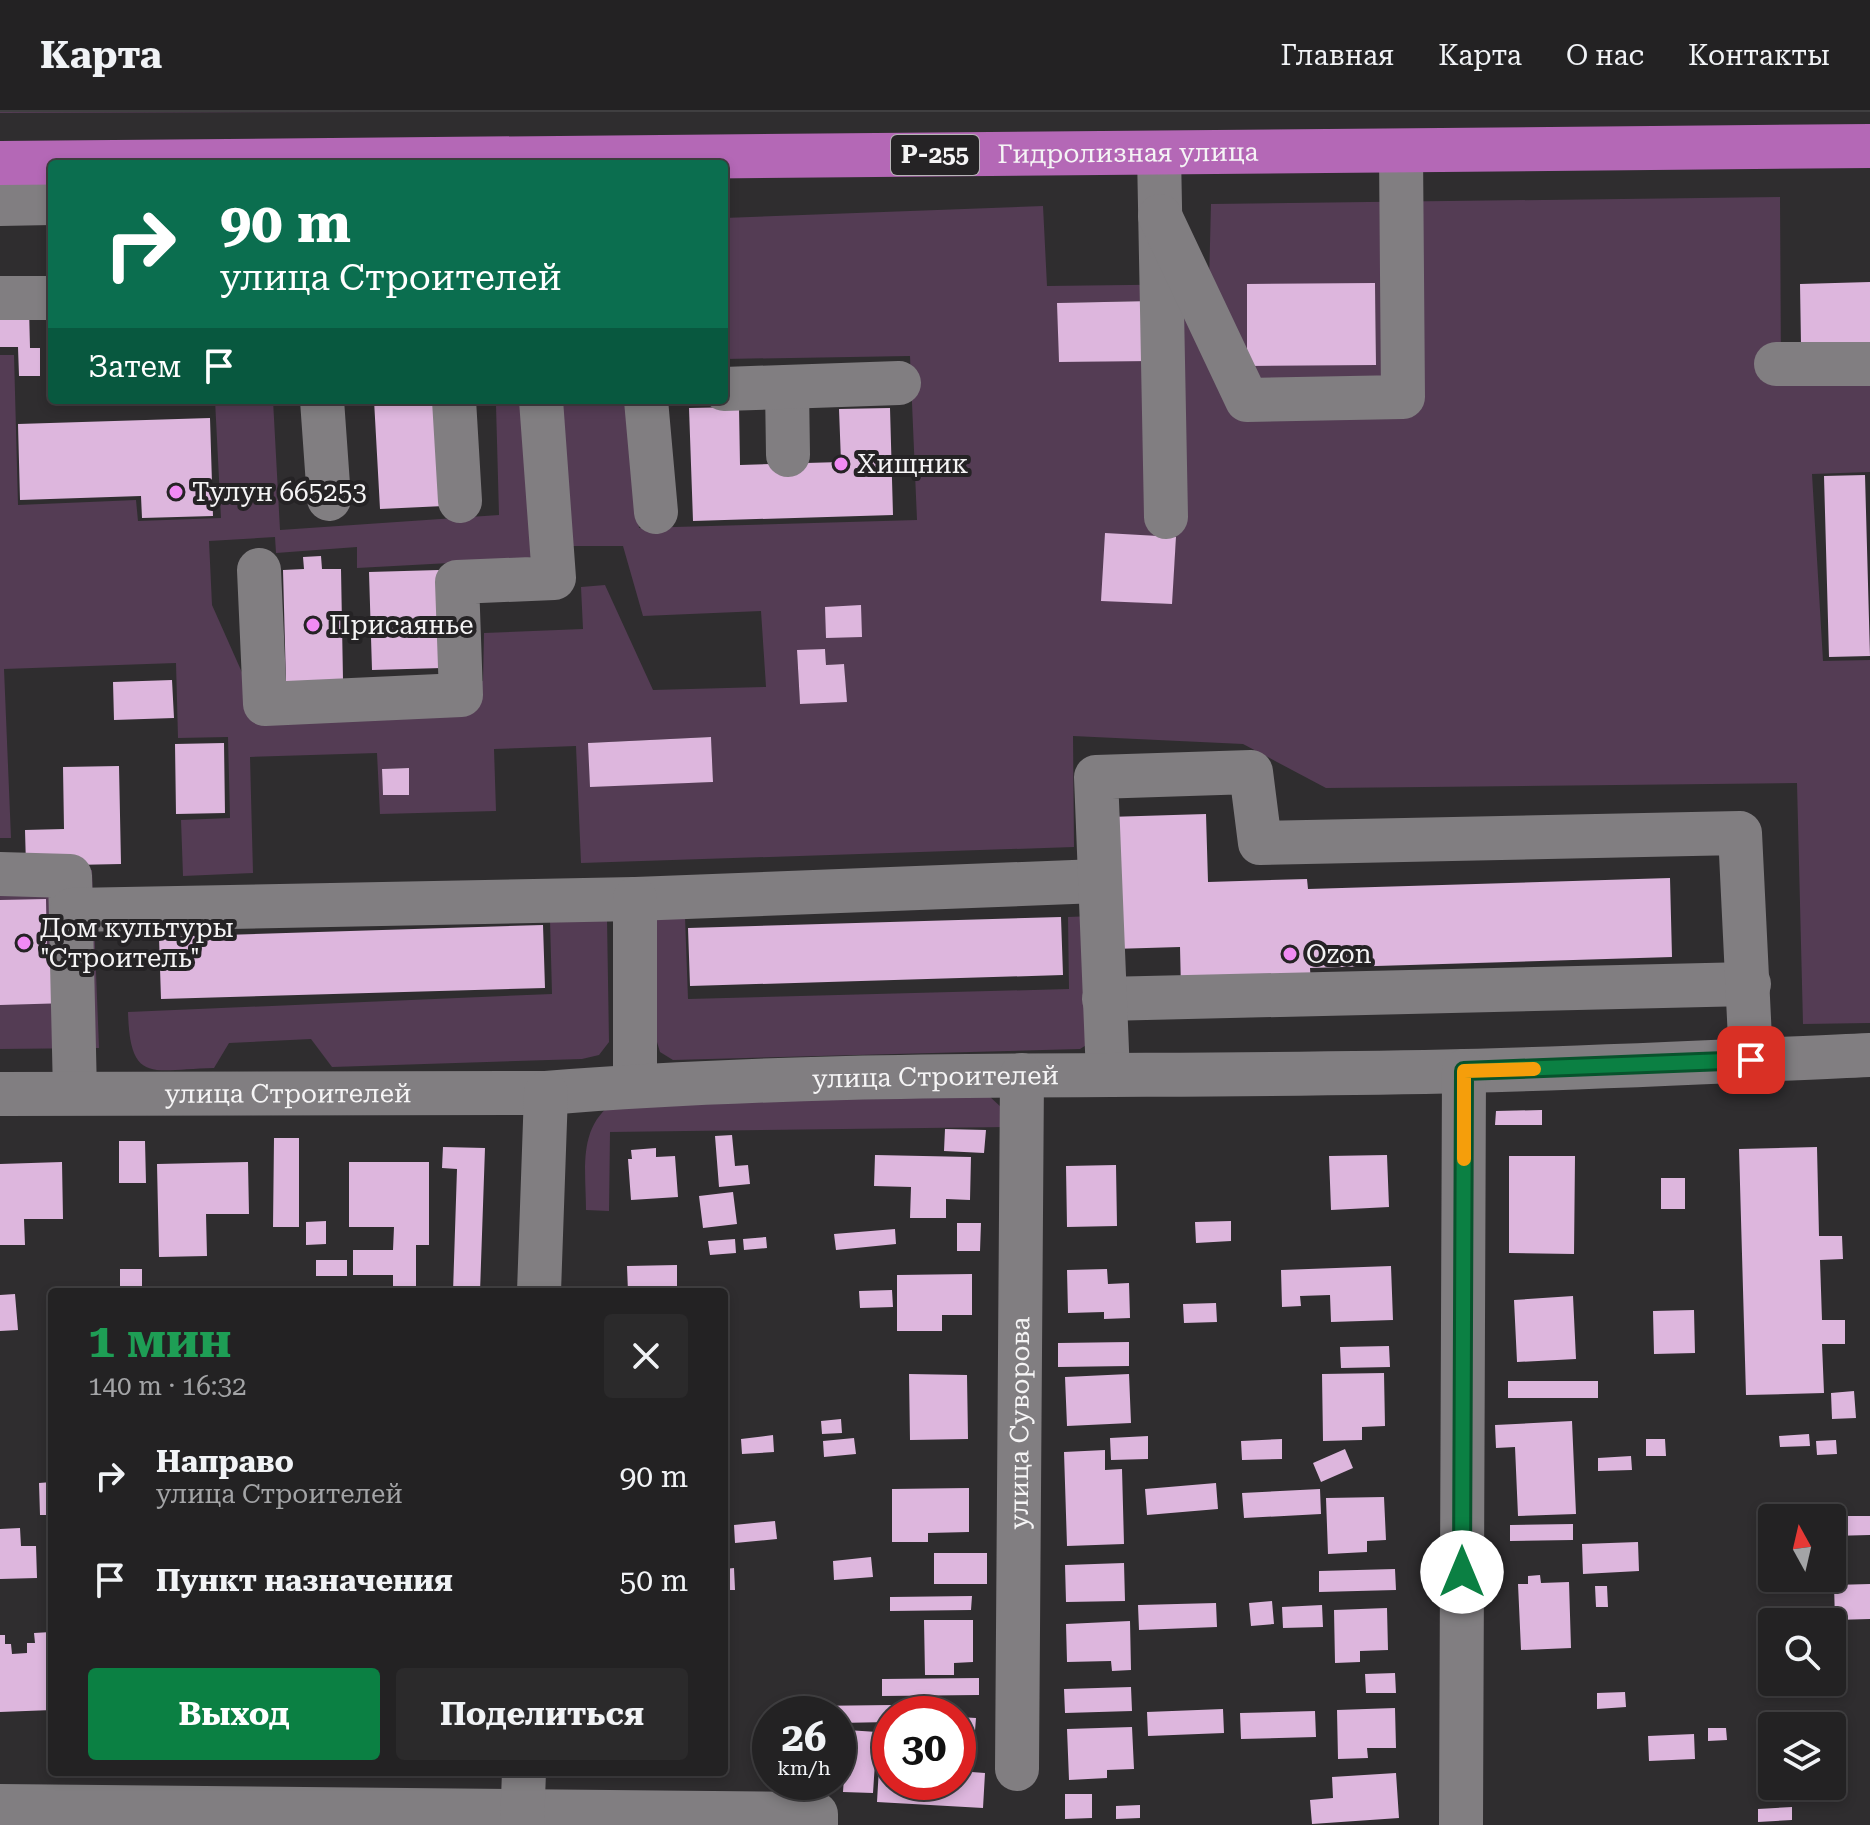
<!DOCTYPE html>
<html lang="ru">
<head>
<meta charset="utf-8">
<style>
  body { margin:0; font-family:"Roboto Serif",serif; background:#2b2a2b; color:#f1f3f6; height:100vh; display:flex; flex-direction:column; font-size:30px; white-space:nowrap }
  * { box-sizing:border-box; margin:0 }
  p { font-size:26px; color:#a3a4a6 }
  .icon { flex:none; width:44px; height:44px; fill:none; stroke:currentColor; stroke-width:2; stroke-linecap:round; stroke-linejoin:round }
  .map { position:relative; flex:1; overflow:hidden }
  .drawer { position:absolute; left:48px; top:1176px; width:680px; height:488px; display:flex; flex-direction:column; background:#232223; border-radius:8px; box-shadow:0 4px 12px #0003,0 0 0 2px #403f41 }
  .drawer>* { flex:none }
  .top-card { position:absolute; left:48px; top:48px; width:680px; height:244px; border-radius:8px; box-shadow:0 4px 12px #0003,0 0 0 2px #403f41; background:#0b6e4f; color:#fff; overflow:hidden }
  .needle { width:52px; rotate:352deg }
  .controls { position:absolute; left:1758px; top:1392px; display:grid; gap:16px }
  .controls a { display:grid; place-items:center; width:88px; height:88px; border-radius:8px; background:#232223; box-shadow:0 4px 12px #0003,0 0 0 2px #403f41; font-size:40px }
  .speed { position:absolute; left:752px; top:1584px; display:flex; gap:16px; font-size:40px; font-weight:700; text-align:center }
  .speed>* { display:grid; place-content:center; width:104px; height:104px; border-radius:50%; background:#232223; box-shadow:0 4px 12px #0003,0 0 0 2px #403f41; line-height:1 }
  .speed small { font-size:20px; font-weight:400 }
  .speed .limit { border:12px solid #d22; background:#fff; color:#111 }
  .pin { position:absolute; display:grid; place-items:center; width:68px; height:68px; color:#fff; margin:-34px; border-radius:16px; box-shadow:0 4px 12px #0006 }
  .me { position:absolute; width:88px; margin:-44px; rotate:0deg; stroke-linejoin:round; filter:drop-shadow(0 0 6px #0008) }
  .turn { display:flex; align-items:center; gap:28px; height:168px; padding:0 40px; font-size:36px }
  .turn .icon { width:104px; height:104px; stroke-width:2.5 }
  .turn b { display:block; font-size:56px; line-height:68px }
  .then { display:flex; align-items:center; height:76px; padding:0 40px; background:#0003; gap:16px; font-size:30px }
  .round { display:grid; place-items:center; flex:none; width:84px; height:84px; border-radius:8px; background:#2b2a2b }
  .overview { display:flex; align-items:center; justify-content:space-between; height:136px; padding:0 40px }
  h1 { font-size:48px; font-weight:700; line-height:60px; color:#1e9e55 }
  .button { display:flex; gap:16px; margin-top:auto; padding:16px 40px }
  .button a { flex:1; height:92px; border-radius:8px; background:#0b8043; color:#fff; font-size:32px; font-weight:700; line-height:92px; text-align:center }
  .button a+a { background:#2b2a2b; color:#f1f3f6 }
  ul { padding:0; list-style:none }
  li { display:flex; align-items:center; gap:24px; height:104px; padding:0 40px }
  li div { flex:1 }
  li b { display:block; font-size:30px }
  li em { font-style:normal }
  header { display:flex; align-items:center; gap:48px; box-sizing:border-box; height:112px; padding:0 40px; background:#232223; border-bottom:2px solid #403f41 }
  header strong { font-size:38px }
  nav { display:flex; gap:44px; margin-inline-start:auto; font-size:28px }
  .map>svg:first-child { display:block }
  .green { fill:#543c54; fill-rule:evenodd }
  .building { fill:#ddb6dd }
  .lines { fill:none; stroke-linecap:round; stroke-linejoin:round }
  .minor { stroke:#817e81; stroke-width:44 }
  .highway { stroke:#b468b6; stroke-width:44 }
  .route-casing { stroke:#07532c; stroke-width:20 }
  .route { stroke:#0b8043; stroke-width:14 }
  .slow { stroke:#f59e0b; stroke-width:14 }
  .poi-dot { fill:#f18af4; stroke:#252325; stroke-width:3 }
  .labels { text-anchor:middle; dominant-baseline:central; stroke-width:8; stroke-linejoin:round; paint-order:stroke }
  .shield { fill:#252325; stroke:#b7b5b7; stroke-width:2 }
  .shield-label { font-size:24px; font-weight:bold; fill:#f5f4f5 }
  .street-label { font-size:26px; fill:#f5f4f5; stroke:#252325 }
  .poi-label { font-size:26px; fill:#f5f4f5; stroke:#252325; text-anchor:start }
</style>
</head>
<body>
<header>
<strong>Карта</strong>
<nav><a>Главная</a><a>Карта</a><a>О нас</a><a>Контакты</a></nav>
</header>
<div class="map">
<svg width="1870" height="1713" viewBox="0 0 1870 1713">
  <rect width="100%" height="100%" fill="#2f2d2f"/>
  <path class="green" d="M 401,0 L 0,1 L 0,0 Z
    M 1780,85 L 1781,262 L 1870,261 L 1870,360 L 1812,362 L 1823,549 L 1870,548 L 1870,911 L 1803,912 L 1797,671 L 1326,676 L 1243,632 L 1073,624 L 1074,735 L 581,751 L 576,634 L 494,637 L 496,699 L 380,702 L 377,641 L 250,645 L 253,761 L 183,764 L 181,708 L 230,706 L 228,625 L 178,626 L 176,551 L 4,557 L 11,726 L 0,726 L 0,243 L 14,243 L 18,393 L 136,388 L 138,409 L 221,406 L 215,288 L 273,288 L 280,418 L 499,403 L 496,293 L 504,288 L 521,288 L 532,444 L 526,447 L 357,456 L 357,435 L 276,441 L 275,425 L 209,429 L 212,493 L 252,583 L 483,569 L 484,521 L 583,517 L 581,475 L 605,473 L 653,578 L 766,575 L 761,499 L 643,504 L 623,434 L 571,434 L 559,288 L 628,288 L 639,416 L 917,408 L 910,244 L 724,247 L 724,106 L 1043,94 L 1047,174 L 1209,172 L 1211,92 ZM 1247,172 L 1375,172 L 1376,253 ZM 1150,189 L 1152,248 L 1059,250 L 1058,191 ZM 1176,426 L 1171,492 L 1101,488 ZM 825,537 L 826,553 L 844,552 L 846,589 L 800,592 L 797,539 ZM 711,625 L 713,670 L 590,674 L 589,631 ZM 409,656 L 409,682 L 383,683 L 382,657 Z
    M 92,758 L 99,936 L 0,937 L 0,760 Z
    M 1093,804 L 1088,932 L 1080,937 L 673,948 L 660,940 L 657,930 L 654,806 L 685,805 L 688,887 L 1069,877 L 1068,805 Z
    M 607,807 L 609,930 L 599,943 L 582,947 L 332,955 L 311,927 L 229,931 L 214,956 C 153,957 130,974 128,900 L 552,882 L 550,808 Z
    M 989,984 L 1002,996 L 1007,1015 L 610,1020 L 609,1099 L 586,1098 C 586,1059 577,1014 615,990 Z"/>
  <path class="building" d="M 1870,170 L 1870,232 L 1801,233 L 1800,172 Z
    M 1375,171 L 1376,253 L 1247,254 L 1247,172 Z
    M 1151,189 L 1152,249 L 1059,250 L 1057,191 Z
    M 0,196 L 29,196 L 30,236 L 40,236 L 40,264 L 19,264 L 18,235 L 0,235 Z
    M 374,288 L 438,288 L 444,394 L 380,397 Z
    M 739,295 L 740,353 L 841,350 L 839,297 L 890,296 L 893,403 L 693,409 L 689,296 Z
    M 210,306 L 213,404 L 142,406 L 141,384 L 20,388 L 18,312 Z
    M 1865,363 L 1870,544 L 1829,545 L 1824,364 Z
    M 1105,421 L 1176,425 L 1172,492 L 1101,489 Z
    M 321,444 L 322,457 L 341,457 L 343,568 L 286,570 L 283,458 L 304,457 L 303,445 Z
    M 439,458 L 442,556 L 372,558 L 369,460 Z
    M 861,493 L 862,525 L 826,526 L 825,495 Z
    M 825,537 L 826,553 L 844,552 L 847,590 L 800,592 L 797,538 Z
    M 172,568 L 174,606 L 114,608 L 113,570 Z
    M 711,625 L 713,670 L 590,675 L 588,631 Z
    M 224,631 L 225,701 L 176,702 L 175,632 Z
    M 119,654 L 121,752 L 26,754 L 25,718 L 64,717 L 63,655 Z
    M 409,656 L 409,683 L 383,683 L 382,657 Z
    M 1206,702 L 1208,770 L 1307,767 L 1308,777 L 1670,766 L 1672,845 L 1310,856 L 1311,873 L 1181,877 L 1180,835 L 1113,837 L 1108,705 Z
    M 46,787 L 47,843 L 68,843 L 69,891 L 0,893 L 0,788 Z
    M 1061,805 L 1063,863 L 690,874 L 688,816 Z
    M 543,813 L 545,876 L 161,887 L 159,825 Z
    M 1542,998 L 1542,1013 L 1495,1013 L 1496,999 Z
    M 945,1017 L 986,1018 L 984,1041 L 944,1039 Z
    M 732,1023 L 735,1054 L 748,1053 L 750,1072 L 719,1075 L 715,1024 Z
    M 274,1026 L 299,1026 L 299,1115 L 273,1115 Z
    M 119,1029 L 145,1029 L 146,1071 L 119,1071 Z
    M 443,1035 L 485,1036 L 480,1180 L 453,1180 L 457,1057 L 442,1056 Z
    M 1817,1035 L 1819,1124 L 1842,1124 L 1843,1147 L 1820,1148 L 1822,1208 L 1845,1208 L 1845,1232 L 1822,1232 L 1824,1281 L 1746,1283 L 1739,1037 Z
    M 656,1036 L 656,1045 L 675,1044 L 678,1085 L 631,1088 L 628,1047 L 632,1047 L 631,1038 Z
    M 875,1043 L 971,1045 L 970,1088 L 946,1087 L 946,1106 L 910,1106 L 911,1075 L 874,1074 Z
    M 1387,1043 L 1389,1095 L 1331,1098 L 1329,1044 Z
    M 1509,1044 L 1575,1044 L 1574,1142 L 1509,1141 Z
    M 62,1050 L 63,1107 L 24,1107 L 25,1133 L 0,1133 L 0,1052 Z
    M 248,1050 L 249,1102 L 206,1102 L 207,1144 L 159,1145 L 157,1052 Z
    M 349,1050 L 429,1050 L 429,1133 L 416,1133 L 416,1179 L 393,1179 L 393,1163 L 353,1163 L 353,1138 L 393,1138 L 394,1115 L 349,1115 Z
    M 1116,1053 L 1117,1114 L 1067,1115 L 1066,1054 Z
    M 1661,1066 L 1685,1066 L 1685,1097 L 1661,1097 Z
    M 733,1080 L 737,1112 L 703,1116 L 699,1084 Z
    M 326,1109 L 326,1132 L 306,1133 L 306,1110 Z
    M 1231,1109 L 1231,1129 L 1196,1131 L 1195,1110 Z
    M 957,1111 L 981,1111 L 980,1139 L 957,1139 Z
    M 895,1117 L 896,1132 L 836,1138 L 834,1122 Z
    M 766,1125 L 767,1136 L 744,1138 L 743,1127 Z
    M 735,1127 L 736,1141 L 710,1143 L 708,1129 Z
    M 316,1148 L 347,1148 L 347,1164 L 316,1164 Z
    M 677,1153 L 677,1180 L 628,1180 L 627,1154 Z
    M 1391,1154 L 1393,1208 L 1331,1210 L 1330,1183 L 1300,1184 L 1301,1194 L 1282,1195 L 1281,1158 Z
    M 120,1157 L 142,1157 L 142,1180 L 120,1180 Z
    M 1107,1157 L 1108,1172 L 1129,1171 L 1130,1206 L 1104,1207 L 1104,1200 L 1068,1201 L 1067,1158 Z
    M 972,1162 L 972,1203 L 942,1203 L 942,1219 L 897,1219 L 897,1163 Z
    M 892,1178 L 893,1195 L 860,1196 L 859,1179 Z
    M 15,1182 L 18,1218 L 0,1219 L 0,1183 Z
    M 1573,1184 L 1576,1247 L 1517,1250 L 1514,1188 Z
    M 1216,1191 L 1217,1210 L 1184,1211 L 1183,1192 Z
    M 1694,1198 L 1695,1241 L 1654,1242 L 1653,1199 Z
    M 1129,1230 L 1129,1254 L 1058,1255 L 1058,1231 Z
    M 1389,1234 L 1390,1255 L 1341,1256 L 1340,1235 Z
    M 1384,1261 L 1385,1314 L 1362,1315 L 1362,1328 L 1323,1329 L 1322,1262 Z
    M 909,1262 L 967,1263 L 968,1327 L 910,1328 Z
    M 1129,1262 L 1131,1311 L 1067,1314 L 1065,1265 Z
    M 1508,1269 L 1598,1269 L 1598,1286 L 1508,1286 Z
    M 1854,1279 L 1856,1306 L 1832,1307 L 1831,1281 Z
    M 841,1307 L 842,1321 L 822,1322 L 821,1309 Z
    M 1572,1309 L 1576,1402 L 1518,1404 L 1515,1335 L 1496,1336 L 1495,1313 Z
    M 1809,1322 L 1810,1334 L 1780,1335 L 1779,1324 Z
    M 773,1323 L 774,1340 L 742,1342 L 741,1327 Z
    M 1148,1324 L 1148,1347 L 1111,1348 L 1110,1326 Z
    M 854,1326 L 856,1342 L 824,1345 L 823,1329 Z
    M 1282,1327 L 1282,1347 L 1242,1348 L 1241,1329 Z
    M 1646,1327 L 1665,1327 L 1666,1344 L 1646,1344 Z
    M 1836,1328 L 1837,1342 L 1817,1343 L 1816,1329 Z
    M 1345,1337 L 1353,1356 L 1321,1370 L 1313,1351 Z
    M 1105,1338 L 1105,1358 L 1122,1357 L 1124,1432 L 1067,1434 L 1064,1340 Z
    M 1631,1344 L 1632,1358 L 1598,1359 L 1598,1346 Z
    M 52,1370 L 52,1403 L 40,1403 L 39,1371 Z
    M 1216,1371 L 1218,1397 L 1147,1403 L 1145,1377 Z
    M 969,1376 L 969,1420 L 928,1421 L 928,1430 L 892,1430 L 892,1377 Z
    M 1320,1377 L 1321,1402 L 1244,1406 L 1242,1381 Z
    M 1384,1385 L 1386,1428 L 1367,1429 L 1367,1440 L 1328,1442 L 1326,1386 Z
    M 1832,1404 L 1870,1404 L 1870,1423 L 1832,1424 Z
    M 775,1409 L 777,1427 L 735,1431 L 734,1413 Z
    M 1573,1412 L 1573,1428 L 1510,1429 L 1510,1413 Z
    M 20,1416 L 21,1434 L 36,1434 L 37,1466 L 0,1467 L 0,1417 Z
    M 1638,1430 L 1639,1459 L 1583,1462 L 1582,1432 Z
    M 934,1441 L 987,1441 L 987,1472 L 934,1472 Z
    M 871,1445 L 873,1465 L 834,1468 L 833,1449 Z
    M 1124,1451 L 1125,1489 L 1066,1490 L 1065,1453 Z
    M 734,1456 L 735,1478 L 724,1478 L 724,1457 Z
    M 1395,1457 L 1396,1478 L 1319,1480 L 1319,1459 Z
    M 1540,1463 L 1541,1471 L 1569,1470 L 1571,1536 L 1521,1538 L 1518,1472 L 1528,1472 L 1528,1464 Z
    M 1870,1472 L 1870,1507 L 1835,1508 L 1834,1473 Z
    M 1595,1474 L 1607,1474 L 1608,1495 L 1596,1495 Z
    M 972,1484 L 971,1498 L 890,1499 L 890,1485 Z
    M 1272,1489 L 1274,1512 L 1251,1514 L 1249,1491 Z
    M 1216,1491 L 1217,1515 L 1139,1518 L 1138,1493 Z
    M 1322,1493 L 1323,1515 L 1283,1516 L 1282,1495 Z
    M 1387,1496 L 1388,1538 L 1360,1539 L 1360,1550 L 1335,1551 L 1334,1498 Z
    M 924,1508 L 973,1508 L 973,1550 L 954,1551 L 954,1563 L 925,1563 Z
    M 1130,1509 L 1131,1558 L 1112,1559 L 1111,1549 L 1067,1550 L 1066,1512 Z
    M 51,1520 L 52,1598 L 0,1600 L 0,1523 L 5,1523 L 5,1532 L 11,1532 L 12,1542 L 27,1541 L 27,1531 L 35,1531 L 34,1521 Z
    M 1395,1561 L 1396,1581 L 1366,1581 L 1365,1562 Z
    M 979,1566 L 979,1583 L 882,1584 L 882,1567 Z
    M 1131,1575 L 1132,1599 L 1065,1601 L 1064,1577 Z
    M 1625,1580 L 1626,1595 L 1597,1597 L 1597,1581 Z
    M 892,1593 L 890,1610 L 838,1611 L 838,1602 L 809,1602 L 809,1594 Z
    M 1395,1596 L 1396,1636 L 1367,1636 L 1368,1646 L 1338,1647 L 1337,1598 Z
    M 1223,1597 L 1224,1621 L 1148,1624 L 1147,1600 Z
    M 1315,1599 L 1316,1625 L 1241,1627 L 1240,1601 Z
    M 958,1605 L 976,1606 L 973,1644 L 958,1643 Z
    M 1132,1615 L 1134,1657 L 1107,1658 L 1107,1666 L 1069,1668 L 1067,1617 Z
    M 1708,1616 L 1726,1616 L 1727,1628 L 1708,1629 Z
    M 847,1618 L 877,1620 L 873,1681 L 843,1680 Z
    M 1694,1622 L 1695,1647 L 1649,1649 L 1648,1624 Z
    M 1832,1654 L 1843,1654 L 1844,1671 L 1832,1672 Z
    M 879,1655 L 890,1656 L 890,1670 L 958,1670 L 958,1659 L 985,1661 L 983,1696 L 877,1690 Z
    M 1396,1661 L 1399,1706 L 1312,1712 L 1310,1688 L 1333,1686 L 1332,1665 Z
    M 1065,1682 L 1092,1682 L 1092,1706 L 1065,1707 Z
    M 1140,1693 L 1140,1706 L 1116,1707 L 1116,1694 Z
    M 1792,1695 L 1792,1708 L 1758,1710 L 1758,1697 Z"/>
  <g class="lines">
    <g class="minor">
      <path d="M 1159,42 L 1166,405"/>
      <path d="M 0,92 L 52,91"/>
      <path d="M 1160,104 L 1247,288 L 1403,285 L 1401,40"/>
      <path d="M 0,186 L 52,186"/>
      <path d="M 1776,252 L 1870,252"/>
      <path d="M 787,275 L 788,343"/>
      <path d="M 724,277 L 899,271"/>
      <path d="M 322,288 L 329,387"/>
      <path d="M 454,288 L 460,389"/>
      <path d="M 646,288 L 656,400"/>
      <path d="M 259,458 L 265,592 L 461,583 L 457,470 L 554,466 L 541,288"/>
      <path d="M 0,762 L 70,764 L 75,981"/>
      <path d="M 72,798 L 635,787 L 1098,769"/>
      <path d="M 1104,887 L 1749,872"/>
      <path d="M 1108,963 L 1096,665 L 1251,660 L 1260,731 L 1740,721 L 1751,948"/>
      <path d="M 635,974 L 635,787"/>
      <path id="s1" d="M 0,982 L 546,981 C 851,956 1158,967 1464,959 C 1599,956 1735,949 1870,943"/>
      <path d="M 539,1180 L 546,981"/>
      <path id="s2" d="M 1017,1657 L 1022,963"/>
      <path d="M 0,1694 L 816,1702 L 816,1713"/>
      <path d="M 522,1713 L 524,1660"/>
      <path d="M 1461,1713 L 1464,959"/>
    </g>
    <path class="highway" id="s3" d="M 0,51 L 1870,34"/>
  </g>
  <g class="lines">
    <defs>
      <path id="route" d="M 1462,1460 L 1464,959 L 1751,948"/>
    </defs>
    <use href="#route" class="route-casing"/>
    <use href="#route" class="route"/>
    <path class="slow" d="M 1464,1047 L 1464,959 L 1534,957"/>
  </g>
  <g class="poi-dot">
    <circle cx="841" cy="352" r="8"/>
    <circle cx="176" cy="380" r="8"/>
    <circle cx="313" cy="513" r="8"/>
    <circle cx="24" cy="831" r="8"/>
    <circle cx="1290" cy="842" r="8"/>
  </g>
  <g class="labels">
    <rect class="shield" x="891" y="23" width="88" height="40" rx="6"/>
    <g class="shield-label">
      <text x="935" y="43">Р-255</text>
    </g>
    <g class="street-label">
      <text stroke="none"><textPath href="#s3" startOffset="1128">Гидролизная улица</textPath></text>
      <text stroke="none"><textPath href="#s1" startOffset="936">улица Строителей</textPath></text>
      <text stroke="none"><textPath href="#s1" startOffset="288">улица Строителей</textPath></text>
      <text stroke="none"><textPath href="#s2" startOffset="346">улица Суворова</textPath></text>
    </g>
    <g class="poi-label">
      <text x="857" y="352">Хищник</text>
      <text x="192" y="380">Тулун 665253</text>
      <text x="329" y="513">Присаянье</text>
      <text x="40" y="816">Дом культуры<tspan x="40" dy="30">"Строитель"</tspan></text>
      <text x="1306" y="842">Ozon</text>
    </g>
  </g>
</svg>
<div class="controls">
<a><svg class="needle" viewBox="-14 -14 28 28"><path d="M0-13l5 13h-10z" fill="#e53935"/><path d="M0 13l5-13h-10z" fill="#a3a4a6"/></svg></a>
<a><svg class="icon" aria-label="search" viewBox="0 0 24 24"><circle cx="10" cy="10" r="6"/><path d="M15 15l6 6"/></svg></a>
<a><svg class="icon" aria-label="layers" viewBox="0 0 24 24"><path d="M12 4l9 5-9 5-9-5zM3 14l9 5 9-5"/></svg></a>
</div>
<div class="speed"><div>26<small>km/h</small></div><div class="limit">30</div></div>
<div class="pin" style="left:1751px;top:948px;background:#d93025"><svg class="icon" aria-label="arrive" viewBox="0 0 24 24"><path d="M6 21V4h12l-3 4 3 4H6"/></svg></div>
<svg class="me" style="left:1462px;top:1460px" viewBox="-20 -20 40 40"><circle r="19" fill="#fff"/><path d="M0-13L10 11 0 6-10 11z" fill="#0b8043"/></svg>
<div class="top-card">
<div class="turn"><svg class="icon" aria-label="right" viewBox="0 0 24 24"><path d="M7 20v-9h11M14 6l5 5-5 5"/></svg><div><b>90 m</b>улица Строителей</div></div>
<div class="then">Затем<svg class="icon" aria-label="arrive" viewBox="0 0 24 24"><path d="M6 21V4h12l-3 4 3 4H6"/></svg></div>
</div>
<section class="drawer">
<div class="overview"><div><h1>1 мин</h1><p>140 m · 16:32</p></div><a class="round"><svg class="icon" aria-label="close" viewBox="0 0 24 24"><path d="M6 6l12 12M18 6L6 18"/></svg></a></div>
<ul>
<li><svg class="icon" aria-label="right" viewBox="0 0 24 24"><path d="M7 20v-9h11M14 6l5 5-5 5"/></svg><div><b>Направо</b><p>улица Строителей</p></div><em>90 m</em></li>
<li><svg class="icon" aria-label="arrive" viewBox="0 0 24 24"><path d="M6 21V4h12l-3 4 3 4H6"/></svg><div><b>Пункт назначения</b></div><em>50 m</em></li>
</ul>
<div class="button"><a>Выход</a><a>Поделиться</a></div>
</section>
</div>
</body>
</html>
